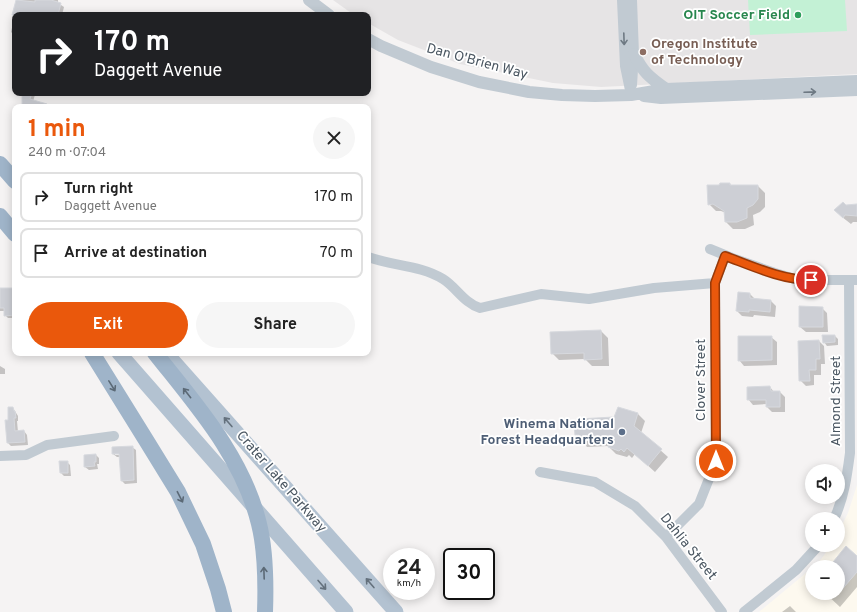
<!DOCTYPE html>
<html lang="en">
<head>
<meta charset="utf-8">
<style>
  body { margin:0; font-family:Overpass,sans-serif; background:#f6f6f6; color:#222; height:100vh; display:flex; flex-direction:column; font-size:15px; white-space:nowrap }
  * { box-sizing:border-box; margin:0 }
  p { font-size:13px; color:#767676 }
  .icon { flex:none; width:22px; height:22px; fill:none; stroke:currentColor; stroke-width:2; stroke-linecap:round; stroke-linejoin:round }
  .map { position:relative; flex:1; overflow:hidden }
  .drawer { position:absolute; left:12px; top:104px; width:359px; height:252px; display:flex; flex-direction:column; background:#fff; border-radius:8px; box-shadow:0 2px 10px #0003 }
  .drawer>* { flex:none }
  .hud { position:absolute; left:12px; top:12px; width:359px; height:84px; border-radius:8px; box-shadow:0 2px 10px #0003; background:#202124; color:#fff; overflow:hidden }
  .controls { position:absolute; left:805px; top:464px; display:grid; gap:8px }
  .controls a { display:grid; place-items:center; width:40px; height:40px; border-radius:50%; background:#fff; box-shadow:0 2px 10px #0003; font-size:20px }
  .speed { position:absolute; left:383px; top:548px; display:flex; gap:8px; font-size:20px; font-weight:700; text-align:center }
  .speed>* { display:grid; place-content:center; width:52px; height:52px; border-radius:50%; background:#fff; box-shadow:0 2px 10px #0003; line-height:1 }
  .speed small { font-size:10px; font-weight:400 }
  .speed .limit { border:2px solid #111; border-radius:6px; background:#fff; color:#111 }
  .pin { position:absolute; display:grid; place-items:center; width:34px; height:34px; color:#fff; margin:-17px; border:2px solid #fff; border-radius:50%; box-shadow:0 1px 4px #0007 }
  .me { position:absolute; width:44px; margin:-22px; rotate:0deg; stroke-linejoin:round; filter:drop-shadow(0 0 3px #0008) }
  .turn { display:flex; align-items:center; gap:14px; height:84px; padding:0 16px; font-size:18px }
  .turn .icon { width:52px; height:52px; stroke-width:2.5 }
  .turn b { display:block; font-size:28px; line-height:34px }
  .round { display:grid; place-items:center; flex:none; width:42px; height:42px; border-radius:21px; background:#f6f6f6 }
  .head { display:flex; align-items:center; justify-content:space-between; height:68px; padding:0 16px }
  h1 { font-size:24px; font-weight:700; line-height:30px; color:#ea580c }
  .cta { display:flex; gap:8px; margin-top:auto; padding:8px 16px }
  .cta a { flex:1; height:46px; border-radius:24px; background:#ea580c; color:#fff; font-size:16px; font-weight:700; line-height:46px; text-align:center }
  .cta a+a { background:#f6f6f6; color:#222 }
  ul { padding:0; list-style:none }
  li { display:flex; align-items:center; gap:12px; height:50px; margin:0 8px 6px; padding:0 8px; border:2px solid #e0e0e0; border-radius:8px }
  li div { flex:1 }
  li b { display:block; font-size:15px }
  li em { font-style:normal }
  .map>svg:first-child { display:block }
  .commercial { fill:#fdf9ef }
  .education { fill:#e6e4e5 }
  .green { fill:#c3f1d5 }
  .shadow { fill:#0003; fill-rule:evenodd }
  .building { fill:#cdcfd5; stroke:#d7d9de }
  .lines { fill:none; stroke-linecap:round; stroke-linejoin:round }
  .minor { stroke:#c1cad2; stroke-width:10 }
  .tertiary { stroke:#c1cad2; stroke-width:12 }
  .primary { stroke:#b3c2d1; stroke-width:15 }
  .trunk { stroke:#9fb4c9; stroke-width:16 }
  .oneway { stroke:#6e7983 }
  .oneway2 { stroke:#5b6976 }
  .oneway3 { stroke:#64717d }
  .route-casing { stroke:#983908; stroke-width:10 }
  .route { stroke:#ea580c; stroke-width:7 }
  .leisure-dot { fill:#2e9e5b; stroke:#fff; stroke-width:1.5 }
  .education-dot { fill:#8d6e63; stroke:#fff; stroke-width:1.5 }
  .service-dot { fill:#5c6f8a; stroke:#fff; stroke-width:1.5 }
  .labels { text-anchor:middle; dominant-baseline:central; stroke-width:3.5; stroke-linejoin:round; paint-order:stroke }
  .leisure-label { font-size:14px; font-weight:bold; fill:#27864d; stroke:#fff; text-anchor:end }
  .education-label { font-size:14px; font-weight:bold; fill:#785e54; stroke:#fff; text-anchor:start }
  .street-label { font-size:14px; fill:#4a5661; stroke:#fff }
  .service-label { font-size:14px; font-weight:bold; fill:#4e5e75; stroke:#fff; text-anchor:end }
</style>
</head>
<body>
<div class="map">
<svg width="857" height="612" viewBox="0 0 857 612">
  <rect width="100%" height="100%" fill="#f5f3f3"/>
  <path class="commercial" d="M 857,485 L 857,612 L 759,612 L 812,568 L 812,593 L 838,593 L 838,567 L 813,567 L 822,558 L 831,545 L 838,545 L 838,533 L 848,513 Z"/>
  <path class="education" d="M 333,0 L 857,0 L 857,74 L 601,87 L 553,83 L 460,64 L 398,40 L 368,23 L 368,15 L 354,15 Z"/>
  <path class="green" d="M 748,0 L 845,0 L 847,31 L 750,35 Z"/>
  <path class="shadow" d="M 17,0 L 58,0 L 58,3 L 64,7 L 62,15 L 15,15 L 15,36 L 11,32 L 14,19 L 12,18 Z
    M 23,93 L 33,93 L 35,95 L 33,101 L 46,105 L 48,107 L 25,107 L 23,105 Z
    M 730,184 L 732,186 L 758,186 L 765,193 L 765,207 L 760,212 L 753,215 L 754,225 L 745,229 L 733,229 L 726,222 L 726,213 L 721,211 L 716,211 L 709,204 Z
    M 845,206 L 857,206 L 857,222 L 853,222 L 851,224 L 842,217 Z
    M 0,289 L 15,289 L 15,318 L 8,318 L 5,315 L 5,311 L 0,311 Z
    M 739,293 L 750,294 L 755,299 L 771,301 L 776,306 L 775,317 L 754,315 L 753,317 L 742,316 L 737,311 Z
    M 822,308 L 827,313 L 828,332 L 806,332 L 800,327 Z
    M 601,331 L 608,338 L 609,366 L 592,366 L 585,359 L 559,360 L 552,353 Z
    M 835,336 L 838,339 L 838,345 L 827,346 L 824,342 Z
    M 771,337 L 777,342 L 777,365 L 744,366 L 739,360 Z
    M 819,341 L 824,346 L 825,364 L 821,364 L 821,375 L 814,375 L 814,385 L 806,386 L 800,380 Z
    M 0,366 L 5,369 L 5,374 L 0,374 Z
    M 770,387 L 774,392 L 780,392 L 785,397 L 785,412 L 772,412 L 767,407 L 767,404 L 753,405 L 748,399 Z
    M 13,408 L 18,416 L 18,421 L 17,421 L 18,432 L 24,431 L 27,435 L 28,445 L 11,446 L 8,443 L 9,420 Z
    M 618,408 L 638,414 L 645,421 L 641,433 L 668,457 L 655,472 L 635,454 L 632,458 L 629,455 L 627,457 L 616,454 L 608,446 L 587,447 L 576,434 L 615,418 Z
    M 132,447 L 136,450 L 137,483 L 125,484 L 122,481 L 121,457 L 117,457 L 113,454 L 113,448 ZM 115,453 L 124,453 L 124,455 L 115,455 Z
    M 96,455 L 99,458 L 99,464 L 97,464 L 98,469 L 89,470 L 85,467 Z
    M 67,462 L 70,465 L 71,476 L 64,476 L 61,473 Z
    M 857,557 L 857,587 L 840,607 L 825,593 L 838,593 L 838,567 L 830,567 Z
    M 790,606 L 796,612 L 782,612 Z"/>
  <path class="building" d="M 16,0 L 35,2 L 35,0 L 51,0 L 61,3 L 58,15 L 12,15 Z
    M 22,93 L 32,93 L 30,99 L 47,104 L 47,105 L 22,105 Z
    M 720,183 L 730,183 L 730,185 L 758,185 L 758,199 L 753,205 L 747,208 L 747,218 L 737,222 L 725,222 L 724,211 L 713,204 L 708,205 L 707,185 L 719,185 Z
    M 843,202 L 846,205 L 857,204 L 857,216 L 845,215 L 843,218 L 834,210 Z
    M 0,288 L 15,288 L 15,315 L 4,316 L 4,308 L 0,308 Z
    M 738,292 L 750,293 L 750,298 L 771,300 L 770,312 L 749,310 L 749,312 L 736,311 Z
    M 799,306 L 823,307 L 823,327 L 799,327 Z
    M 601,330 L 602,359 L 584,360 L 584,353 L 551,354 L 550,332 Z
    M 822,335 L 835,335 L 835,342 L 823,343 Z
    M 738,336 L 772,336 L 772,360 L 738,361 Z
    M 819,340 L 820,359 L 816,359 L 816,370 L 809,370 L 810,381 L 799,381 L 798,341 Z
    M 770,386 L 771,391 L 780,391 L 780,407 L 766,407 L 766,400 L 747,400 L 747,387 Z
    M 8,407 L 13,407 L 14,411 L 15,411 L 16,418 L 14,418 L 15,431 L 24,430 L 25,442 L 7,443 L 5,420 L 8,420 Z
    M 618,407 L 638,413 L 634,426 L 662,449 L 648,466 L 627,448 L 624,452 L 621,449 L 619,451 L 608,447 L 608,439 L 579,441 L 579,435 L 575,435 L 574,426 L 578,426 L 578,419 L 614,417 Z
    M 133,446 L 134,480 L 121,481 L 119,454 L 112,454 L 112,447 Z
    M 96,454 L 96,462 L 94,462 L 95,466 L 84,467 L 84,455 Z
    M 59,461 L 68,461 L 68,473 L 60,473 Z
    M 846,546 L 857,556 L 857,572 L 838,594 L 838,567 L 829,567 Z"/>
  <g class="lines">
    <path class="minor" d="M 622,0 L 625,66 L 631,95
      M 632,85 L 634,54 L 632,0
      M 710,249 L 732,258 L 775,273 L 798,280 L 857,280
      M 368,257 C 393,266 420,265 443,279 C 456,287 464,303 480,308 L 541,294 L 589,299 L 654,288 L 715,283
      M 0,456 L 26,455 L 47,445 L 114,436
      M 540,472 L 595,482 L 635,506 L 666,537 L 722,612
      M 834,519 C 844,498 847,476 850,453 L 849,280
      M 666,537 L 699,504 L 716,461 L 715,283 L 725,256
      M 744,612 L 796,570 L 819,545"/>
    <path class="tertiary" d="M 309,0 L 329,15
      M 368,39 L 381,46 L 431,67 L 479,82 L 529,92 L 562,95 L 595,96 L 631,95 L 666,89 L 857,81
      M 634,54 C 643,72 649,77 666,89
      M 644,96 L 661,98 L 857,90"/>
    <path class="primary" d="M 119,353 L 346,612
      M 166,353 L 396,612"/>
    <path class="trunk" d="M 0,164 L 15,181
      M 0,216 L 15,234
      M 92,353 L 146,440 L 178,492 L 203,544 L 218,589 L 224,612
      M 155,353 C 196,405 243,457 259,524 C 266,552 266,583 265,612"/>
  </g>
  <defs><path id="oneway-shaft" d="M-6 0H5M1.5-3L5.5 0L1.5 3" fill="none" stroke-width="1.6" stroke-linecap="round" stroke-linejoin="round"/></defs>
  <g class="oneway">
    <use href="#oneway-shaft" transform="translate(624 39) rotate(88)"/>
    <use href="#oneway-shaft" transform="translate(810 92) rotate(-2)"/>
  </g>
  <g class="oneway2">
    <use href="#oneway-shaft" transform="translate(112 386) rotate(58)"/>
    <use href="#oneway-shaft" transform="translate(187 393) rotate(-128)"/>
    <use href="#oneway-shaft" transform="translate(180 497) rotate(63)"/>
    <use href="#oneway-shaft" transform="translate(264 573) rotate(-92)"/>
  </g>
  <g class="oneway3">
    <use href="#oneway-shaft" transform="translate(228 422) rotate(-131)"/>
    <use href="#oneway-shaft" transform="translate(370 583) rotate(-131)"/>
    <use href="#oneway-shaft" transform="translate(322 585) rotate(49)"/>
  </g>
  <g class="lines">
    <defs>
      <path id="route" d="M 716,461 L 715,283 L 725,256 C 752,266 782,280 811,280"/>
    </defs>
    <use href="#route" class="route-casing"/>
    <use href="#route" class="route"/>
  </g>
  <circle class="leisure-dot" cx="798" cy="15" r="4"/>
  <circle class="education-dot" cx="643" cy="52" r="4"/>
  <circle class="service-dot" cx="622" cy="432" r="4"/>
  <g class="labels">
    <g class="leisure-label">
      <text x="790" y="15">OIT Soccer Field</text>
    </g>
    <g class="education-label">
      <text x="651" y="44">Oregon Institute<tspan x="651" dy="16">of Technology</tspan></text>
    </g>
    <g class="street-label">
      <text transform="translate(477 62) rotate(15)">Dan O'Brien Way</text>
      <text transform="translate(701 380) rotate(-90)">Clover Street</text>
      <text transform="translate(836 401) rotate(-90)">Almond Street</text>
      <text transform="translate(281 482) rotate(49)">Crater Lake Parkway</text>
      <text transform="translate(688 547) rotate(51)">Dahlia Street</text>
    </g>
    <g class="service-label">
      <text x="614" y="424">Winema National<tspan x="614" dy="16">Forest Headquarters</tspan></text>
    </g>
  </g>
</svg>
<div class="controls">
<a><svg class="icon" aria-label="sound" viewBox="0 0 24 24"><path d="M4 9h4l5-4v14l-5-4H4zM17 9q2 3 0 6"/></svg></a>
<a>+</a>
<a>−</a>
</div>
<div class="speed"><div>24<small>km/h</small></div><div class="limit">30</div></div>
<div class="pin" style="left:811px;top:280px;background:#d93025"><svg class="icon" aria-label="arrive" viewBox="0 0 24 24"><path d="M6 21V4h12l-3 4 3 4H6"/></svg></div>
<svg class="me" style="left:716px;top:461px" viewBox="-20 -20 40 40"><circle r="17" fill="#ea580c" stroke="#fff" stroke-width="3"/><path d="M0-11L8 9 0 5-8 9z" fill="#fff"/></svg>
<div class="hud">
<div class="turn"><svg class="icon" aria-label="right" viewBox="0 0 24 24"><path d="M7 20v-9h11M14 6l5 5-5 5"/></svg><div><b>170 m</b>Daggett Avenue</div></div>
</div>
<section class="drawer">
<div class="head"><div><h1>1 min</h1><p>240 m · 07:04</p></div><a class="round"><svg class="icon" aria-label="close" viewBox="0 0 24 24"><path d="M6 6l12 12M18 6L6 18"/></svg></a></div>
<ul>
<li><svg class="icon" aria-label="right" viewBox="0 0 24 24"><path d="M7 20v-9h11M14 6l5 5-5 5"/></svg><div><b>Turn right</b><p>Daggett Avenue</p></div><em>170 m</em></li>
<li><svg class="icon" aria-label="arrive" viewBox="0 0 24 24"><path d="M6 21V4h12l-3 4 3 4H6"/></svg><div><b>Arrive at destination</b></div><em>70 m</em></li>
</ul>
<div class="cta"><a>Exit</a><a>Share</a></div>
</section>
</div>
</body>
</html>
